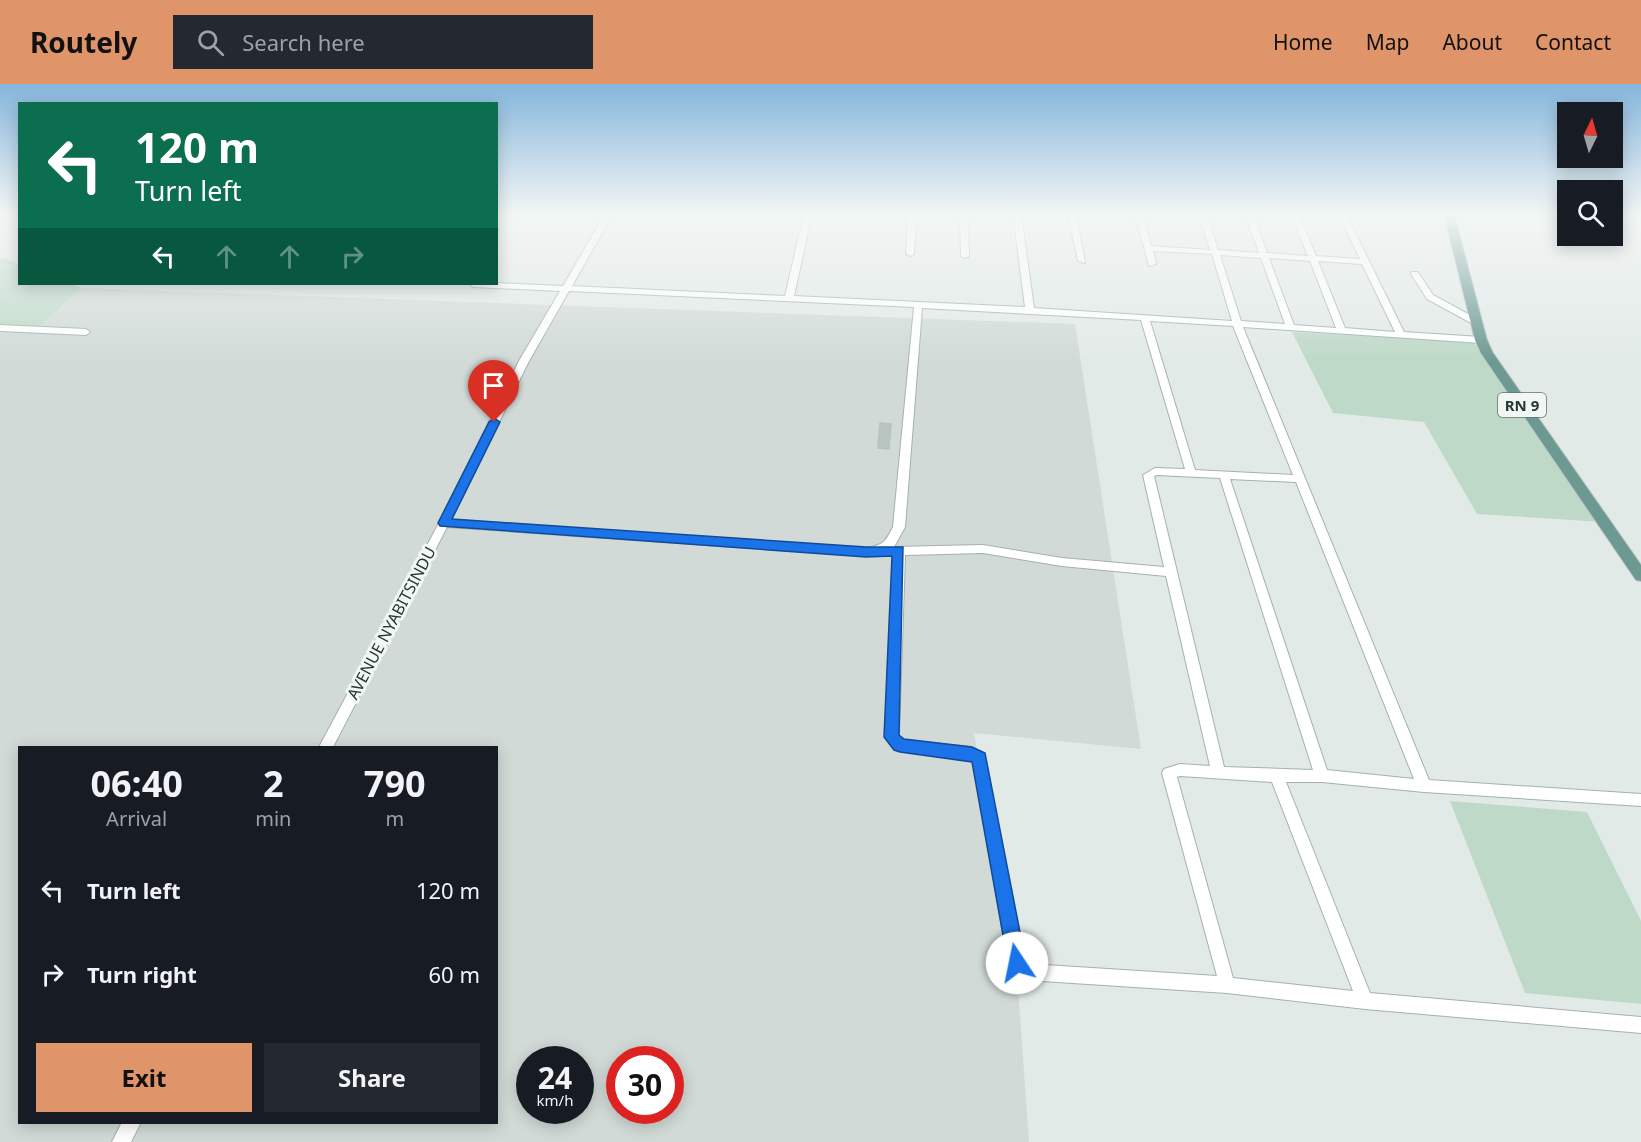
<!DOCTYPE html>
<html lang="en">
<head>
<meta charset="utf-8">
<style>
  body { margin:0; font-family:"Noto Sans",sans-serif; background:#242831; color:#f1f3f6; height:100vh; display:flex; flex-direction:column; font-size:22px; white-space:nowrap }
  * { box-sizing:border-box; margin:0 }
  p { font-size:20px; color:#9ea1a6 }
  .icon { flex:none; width:33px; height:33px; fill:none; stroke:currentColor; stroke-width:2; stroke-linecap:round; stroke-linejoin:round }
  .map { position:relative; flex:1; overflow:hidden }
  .details { position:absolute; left:18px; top:662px; width:480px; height:378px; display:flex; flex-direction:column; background:#171b24; border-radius:0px; box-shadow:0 3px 15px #0003 }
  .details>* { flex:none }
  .top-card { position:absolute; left:18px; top:18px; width:480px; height:183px; border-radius:0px; box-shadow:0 3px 15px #0003; background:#0b6e4f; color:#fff; overflow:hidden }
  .needle { width:39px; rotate:5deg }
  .controls { position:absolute; left:1557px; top:18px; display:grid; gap:12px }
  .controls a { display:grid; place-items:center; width:66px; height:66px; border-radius:0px; background:#171b24; box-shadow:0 3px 15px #0003; font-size:30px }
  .speed { position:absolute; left:516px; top:962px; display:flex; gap:12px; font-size:30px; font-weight:700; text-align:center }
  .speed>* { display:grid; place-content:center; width:78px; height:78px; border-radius:50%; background:#171b24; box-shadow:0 3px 15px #0003; line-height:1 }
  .speed small { font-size:15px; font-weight:400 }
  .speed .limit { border:9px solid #d22; background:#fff; color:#111 }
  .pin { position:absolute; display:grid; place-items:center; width:51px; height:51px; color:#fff; margin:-62px -26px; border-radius:50% 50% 50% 0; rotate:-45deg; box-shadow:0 0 6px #0007 }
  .pin .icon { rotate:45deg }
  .me { position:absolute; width:66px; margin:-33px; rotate:349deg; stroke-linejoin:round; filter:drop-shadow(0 0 4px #0008) }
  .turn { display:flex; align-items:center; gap:21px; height:126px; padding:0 18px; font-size:27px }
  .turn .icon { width:78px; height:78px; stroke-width:2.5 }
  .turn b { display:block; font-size:42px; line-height:51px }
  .lanes { display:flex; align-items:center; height:57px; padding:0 18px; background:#0003; justify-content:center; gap:30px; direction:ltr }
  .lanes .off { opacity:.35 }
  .eta { display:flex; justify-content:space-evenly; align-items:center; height:102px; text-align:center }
  .eta b { font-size:36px; font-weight:700; line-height:42px }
  .cta { display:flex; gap:12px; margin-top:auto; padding:12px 18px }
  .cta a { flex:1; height:69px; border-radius:0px; background:#e0946a; color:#111; font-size:24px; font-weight:700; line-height:69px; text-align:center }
  .cta a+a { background:#242831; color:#f1f3f6 }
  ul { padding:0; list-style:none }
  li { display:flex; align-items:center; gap:18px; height:84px; padding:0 18px }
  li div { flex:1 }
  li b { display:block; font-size:22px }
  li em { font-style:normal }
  header { display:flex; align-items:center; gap:36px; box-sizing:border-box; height:84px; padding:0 30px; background:#e0946a; color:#111 }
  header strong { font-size:28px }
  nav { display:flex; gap:33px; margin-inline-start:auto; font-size:21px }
  .search { width:420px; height:54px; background:#242831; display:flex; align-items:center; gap:15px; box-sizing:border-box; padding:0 21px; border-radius:0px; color:#9ea1a6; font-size:22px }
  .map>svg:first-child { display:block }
  .built { fill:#d1dad7; fill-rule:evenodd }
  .green { fill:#bed9c8 }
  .building { fill:#b8c5c1; stroke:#b5c3bf; stroke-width:1.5 }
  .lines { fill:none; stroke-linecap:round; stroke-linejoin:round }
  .minor-casing { stroke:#a5b1af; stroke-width:2 }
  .major-casing { stroke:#bdc4c3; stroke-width:2 }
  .minor { fill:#fff; fill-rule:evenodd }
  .major { fill:#6c9a93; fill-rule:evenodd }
  .route { fill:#1a73e8; stroke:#114b97; stroke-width:1.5 }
  .labels { text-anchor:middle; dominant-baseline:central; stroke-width:6; stroke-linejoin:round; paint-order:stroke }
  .shield { fill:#f2f7f5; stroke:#62726f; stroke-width:1.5 }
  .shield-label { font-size:15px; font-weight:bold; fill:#243936 }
  .street-label { font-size:16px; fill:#243936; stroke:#f2f7f5 }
</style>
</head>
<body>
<header>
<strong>Routely</strong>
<div class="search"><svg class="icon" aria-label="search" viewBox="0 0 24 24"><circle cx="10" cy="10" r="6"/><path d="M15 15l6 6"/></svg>Search here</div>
<nav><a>Home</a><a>Map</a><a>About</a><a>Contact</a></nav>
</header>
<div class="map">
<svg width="1641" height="1058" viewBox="0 0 1641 1058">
  <rect width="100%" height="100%" fill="#e2eae8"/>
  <path class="built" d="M 82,204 L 1075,240 L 1141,665 L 974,649 L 1018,904 L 1029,1058 L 0,1058 L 0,248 L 31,250 ZM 20,663 L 496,663 L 496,1038 L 20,1038 ZM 530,975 L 580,975 L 580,1026 L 530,1026 ZM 620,975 L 670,975 L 670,1026 L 620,1026 Z"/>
  <path class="green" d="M 0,173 L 19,180 L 20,200 L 71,200 L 82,204 L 31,250 L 0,248 Z
    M 1292,248 L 1470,257 L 1478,263 L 1603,438 L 1477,430 L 1424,338 L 1333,329 Z
    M 1450,717 L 1587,728 L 1641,837 L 1641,920 L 1525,909 Z"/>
  <path class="building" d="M 880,339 L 891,340 L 889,365 L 878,364 Z"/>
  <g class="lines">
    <defs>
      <path id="minor" d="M 605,130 L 613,130 L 572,202 L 785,212 L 804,130 L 812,130 L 794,212 L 1025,223 L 1013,130 L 1021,130 L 1034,224 L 1232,237 L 1212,170 L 1153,167 L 1156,180 L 1149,182 L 1135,130 L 1143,130 L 1151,162 L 1210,166 L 1199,130 L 1207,130 L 1218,166 L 1259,169 L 1245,130 L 1253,130 L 1267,169 L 1308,172 L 1291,130 L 1299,130 L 1316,172 L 1360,175 L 1338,130 L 1346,130 L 1404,248 L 1481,253 L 1485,256 L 1481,259 L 1243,243 L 1429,696 L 1641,710 L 1641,722 L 1424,708 L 1322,698 L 1286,698 L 1370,909 L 1641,933 L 1641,949 L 1365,925 L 1227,909 L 1026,896 C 1015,891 1010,883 1007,872 L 973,677 L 969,675 L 900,667 L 895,665 L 885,653 L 894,471 L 866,472 L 447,443 L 333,663 L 319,663 L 439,439 L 519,277 L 560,207 L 473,203 L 469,200 L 496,199 L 563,202 ZM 1220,171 L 1261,174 L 1285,240 L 1241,237 ZM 1269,174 L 1310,177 L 1336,244 L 1294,241 ZM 1318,177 L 1362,180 L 1395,248 L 1345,244 ZM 569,207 L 914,223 L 893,443 C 885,458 884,461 866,464 L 451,436 L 529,277 ZM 922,224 L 1141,236 L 1185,385 L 1155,384 L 1143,391 L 1164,483 L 1062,474 L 983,461 L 894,463 L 905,443 ZM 1150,237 L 1233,242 L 1293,391 L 1195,386 ZM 1157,391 L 1220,394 L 1313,686 L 1224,683 L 1154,392 ZM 1230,395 L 1296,398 L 1414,695 L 1327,686 ZM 983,469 L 1062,482 L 1166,492 L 1210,682 L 1180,680 L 1164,685 L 1162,689 L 1217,892 L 1030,880 L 1023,872 L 984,670 L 972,663 L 903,656 L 899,651 L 905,471 ZM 1180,692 L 1272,698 L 1353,907 L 1233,894 L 1177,693 Z
        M 908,130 L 916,130 L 914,170 L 910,172 L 906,170 Z
        M 960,130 L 968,130 L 969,172 L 965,174 L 961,172 Z
        M 1068,130 L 1076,130 L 1085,179 L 1078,177 Z
        M 1412,188 L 1418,188 L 1433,211 L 1479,236 L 1479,240 L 1473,240 L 1427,215 L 1411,190 Z
        M 0,241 L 86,245 L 90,248 L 86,251 L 0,247 Z
        M 122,1038 L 141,1038 L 131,1058 L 112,1058 Z"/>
      <path id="major" d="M 1444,130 L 1454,130 L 1487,256 L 1493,269 L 1641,481 L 1641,497 L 1636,496 L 1481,269 L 1475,256 Z"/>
    </defs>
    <use href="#minor" class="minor-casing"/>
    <use href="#major" class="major-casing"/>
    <use href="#minor" class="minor"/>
    <use href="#major" class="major"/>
  </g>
  <linearGradient id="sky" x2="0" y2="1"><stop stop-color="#85b6dc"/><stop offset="0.47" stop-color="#f2f6f5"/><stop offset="1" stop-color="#f2f6f5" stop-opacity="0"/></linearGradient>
  <rect width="1641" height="278" fill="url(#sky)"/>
  <path class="route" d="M 494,334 L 500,338 L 452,435 L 866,463 L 903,463 L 899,651 L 904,655 L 972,663 L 985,669 L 1026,879 L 1023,885 L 1017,888 L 1010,885 L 1008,879 L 972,678 L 900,668 L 894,666 L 884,653 L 892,472 L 866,473 L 440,442 L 438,439 L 489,338 Z"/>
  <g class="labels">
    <rect class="shield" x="1498" y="309" width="48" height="24" rx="4.5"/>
    <g class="shield-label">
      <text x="1522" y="321">RN 9</text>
    </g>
    <g class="street-label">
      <text transform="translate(391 539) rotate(-62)">AVENUE NYABITSINDU</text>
    </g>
  </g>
</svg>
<div class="controls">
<a><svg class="needle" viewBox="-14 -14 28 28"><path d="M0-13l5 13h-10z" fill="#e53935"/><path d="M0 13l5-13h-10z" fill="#9ea1a6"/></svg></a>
<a><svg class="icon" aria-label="search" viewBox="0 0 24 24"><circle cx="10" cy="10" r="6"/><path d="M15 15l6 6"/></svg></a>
</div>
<div class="speed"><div>24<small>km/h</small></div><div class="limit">30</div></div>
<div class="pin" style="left:494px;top:338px;background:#d93025"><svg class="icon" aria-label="arrive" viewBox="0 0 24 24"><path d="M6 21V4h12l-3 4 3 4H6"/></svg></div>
<svg class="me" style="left:1017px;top:879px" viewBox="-20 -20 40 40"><circle r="19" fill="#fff"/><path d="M0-13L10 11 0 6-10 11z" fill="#1a73e8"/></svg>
<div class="top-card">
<div class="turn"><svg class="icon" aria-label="left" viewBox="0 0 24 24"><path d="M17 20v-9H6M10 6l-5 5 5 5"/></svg><div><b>120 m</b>Turn left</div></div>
<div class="lanes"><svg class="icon" aria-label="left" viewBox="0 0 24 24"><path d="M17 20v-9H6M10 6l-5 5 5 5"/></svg><svg class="icon off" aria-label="ahead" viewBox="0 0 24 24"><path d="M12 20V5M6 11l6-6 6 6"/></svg><svg class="icon off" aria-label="ahead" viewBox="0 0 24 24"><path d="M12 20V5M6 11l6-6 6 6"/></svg><svg class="icon off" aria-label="right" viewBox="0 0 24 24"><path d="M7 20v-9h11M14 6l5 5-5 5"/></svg></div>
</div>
<section class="details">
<div class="eta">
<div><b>06:40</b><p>Arrival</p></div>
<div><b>2</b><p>min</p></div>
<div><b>790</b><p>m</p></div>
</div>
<ul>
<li><svg class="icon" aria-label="left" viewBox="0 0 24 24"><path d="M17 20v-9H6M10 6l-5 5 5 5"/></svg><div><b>Turn left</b></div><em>120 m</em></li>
<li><svg class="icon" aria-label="right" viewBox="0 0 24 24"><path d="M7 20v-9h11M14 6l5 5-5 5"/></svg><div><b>Turn right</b></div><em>60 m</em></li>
</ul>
<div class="cta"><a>Exit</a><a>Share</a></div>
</section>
</div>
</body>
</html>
